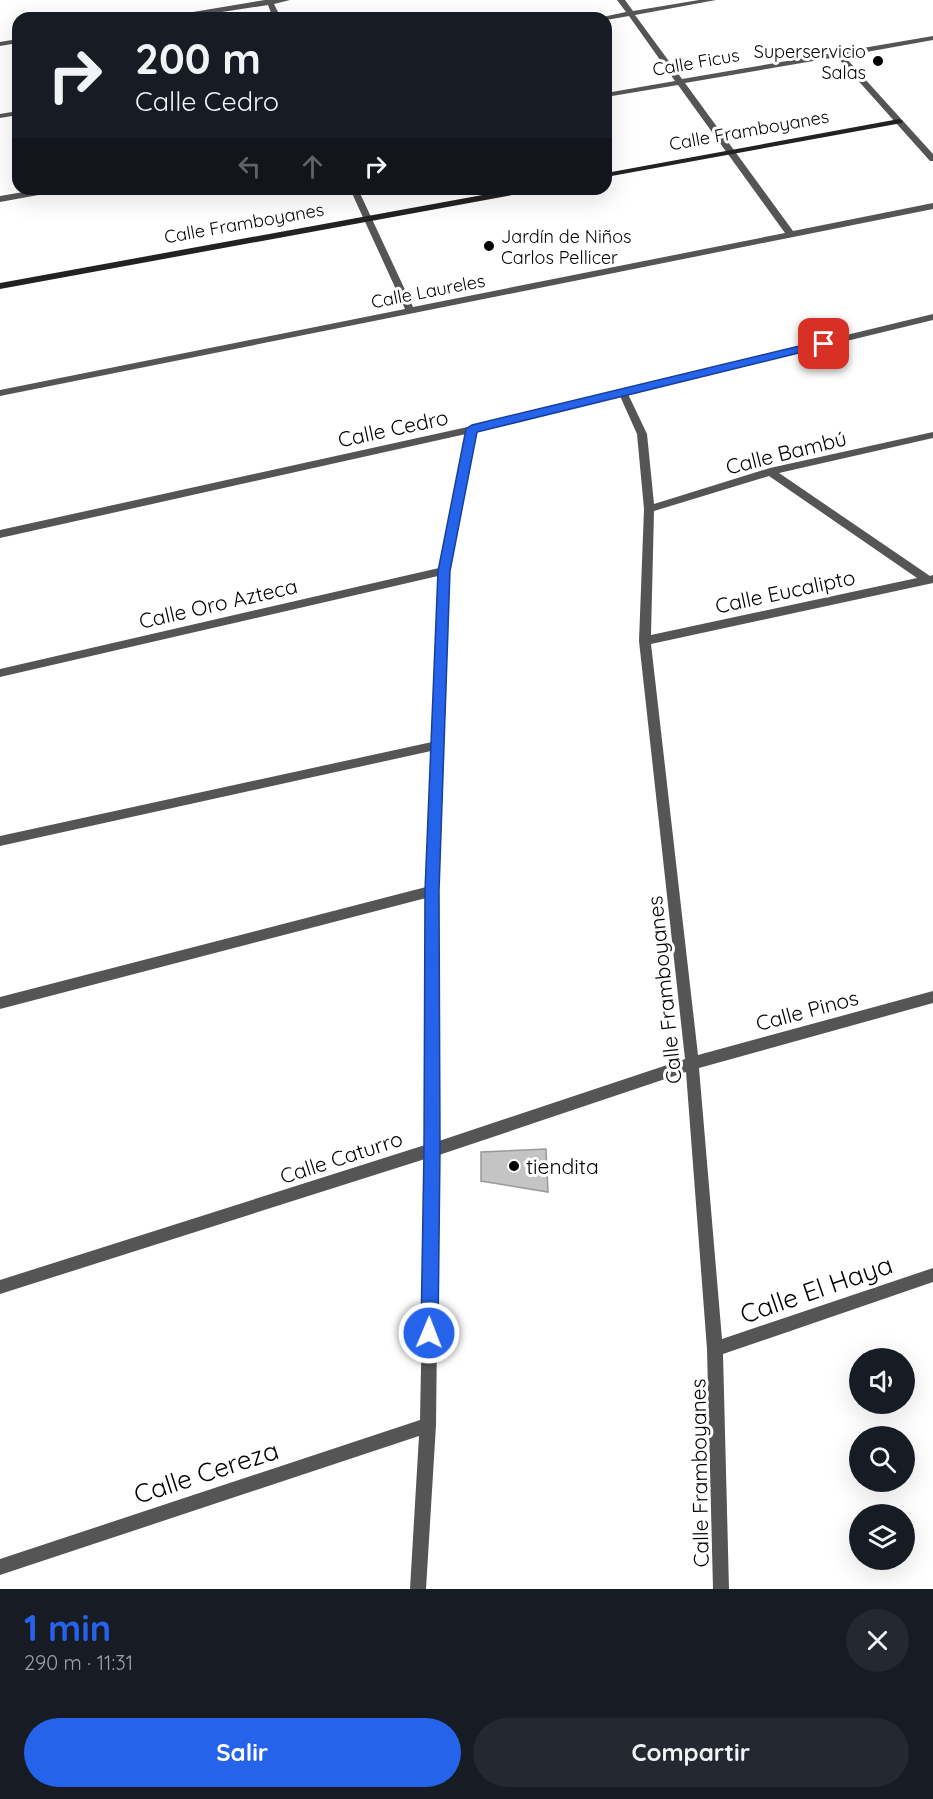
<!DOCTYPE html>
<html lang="es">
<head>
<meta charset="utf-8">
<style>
  body { margin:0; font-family:Quicksand,sans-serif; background:#242831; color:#f1f3f6; height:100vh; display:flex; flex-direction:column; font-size:22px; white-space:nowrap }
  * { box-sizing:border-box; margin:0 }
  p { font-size:20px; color:#9ea1a6 }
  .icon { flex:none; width:33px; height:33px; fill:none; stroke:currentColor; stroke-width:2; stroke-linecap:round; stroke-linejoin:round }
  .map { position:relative; height:1589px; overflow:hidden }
  .panel { display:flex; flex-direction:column; background:#171b24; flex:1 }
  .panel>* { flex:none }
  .top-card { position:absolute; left:12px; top:12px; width:600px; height:183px; border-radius:18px; box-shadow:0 6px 24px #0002; background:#171b24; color:#f1f3f6; overflow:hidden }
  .tools { position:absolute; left:849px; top:1348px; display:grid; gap:12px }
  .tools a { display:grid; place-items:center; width:66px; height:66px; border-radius:50%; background:#171b24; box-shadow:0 6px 24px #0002; font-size:30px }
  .pin { position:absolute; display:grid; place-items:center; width:51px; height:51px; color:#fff; margin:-26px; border-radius:12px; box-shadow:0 3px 9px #0006 }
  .me { position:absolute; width:66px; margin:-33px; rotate:1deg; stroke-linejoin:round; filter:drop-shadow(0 0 4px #0008) }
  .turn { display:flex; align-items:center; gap:21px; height:126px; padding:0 24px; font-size:27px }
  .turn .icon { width:78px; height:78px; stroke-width:2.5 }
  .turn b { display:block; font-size:42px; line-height:51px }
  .lanes { display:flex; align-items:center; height:57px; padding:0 24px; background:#0003; justify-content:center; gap:30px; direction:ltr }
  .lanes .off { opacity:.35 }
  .round { display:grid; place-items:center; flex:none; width:63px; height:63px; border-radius:32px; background:#242831 }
  .head { display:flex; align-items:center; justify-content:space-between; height:102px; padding:0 24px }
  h1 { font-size:36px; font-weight:700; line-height:45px; color:#2563eb }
  .action { display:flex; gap:12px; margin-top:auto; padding:12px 24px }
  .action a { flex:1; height:69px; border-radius:36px; background:#2563eb; color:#fff; font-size:24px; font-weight:700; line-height:69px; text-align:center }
  .action a+a { background:#242831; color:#f1f3f6 }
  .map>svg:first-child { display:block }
  .building { fill:#c4c4c4; stroke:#999; stroke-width:1.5 }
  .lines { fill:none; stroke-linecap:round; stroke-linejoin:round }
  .street { fill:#555; fill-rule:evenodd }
  .secondary { fill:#222; fill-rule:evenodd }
  .route { fill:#2563eb; stroke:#184099; stroke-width:1.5 }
  .poi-dot { fill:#000; stroke:#fff; stroke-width:2 }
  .labels { text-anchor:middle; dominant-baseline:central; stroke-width:6; stroke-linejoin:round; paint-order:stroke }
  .far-poi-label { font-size:18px; fill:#000; stroke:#fff; text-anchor:end }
  .far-street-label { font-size:18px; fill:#000; stroke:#fff }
  .street-label { font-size:21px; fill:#000; stroke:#fff }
  .poi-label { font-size:21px; fill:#000; stroke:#fff; text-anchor:start }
  .near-street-label { font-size:26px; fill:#000; stroke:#fff }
</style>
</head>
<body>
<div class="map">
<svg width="933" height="1589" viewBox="0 0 933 1589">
  <rect width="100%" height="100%" fill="#fff"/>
  <path class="building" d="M 546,1149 L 548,1192 L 481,1181 L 481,1152 Z"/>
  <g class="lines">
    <path class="street" d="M 265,0 L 290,0 L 274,4 L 281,18 L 273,18 L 268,5 L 183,18 L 165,18 L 169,16 Z
      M 617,0 L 625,0 L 633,11 L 699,0 L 716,0 L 635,15 L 682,79 L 933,36 L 933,40 L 844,56 L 933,154 L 933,161 L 930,161 L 837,57 L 685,83 L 793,231 L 933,203 L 933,209 L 0,396 L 0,390 L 405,309 L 350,189 L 358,189 L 413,307 L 785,233 L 678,85 L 606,97 L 606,93 L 675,81 L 629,16 L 606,20 L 606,18 L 598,18 L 626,12 Z
      M 18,39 L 18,43 L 0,46 L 0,42 Z
      M 18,111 L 18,115 L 0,118 L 0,114 Z
      M 41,189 L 59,189 L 55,192 L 0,202 L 0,196 Z
      M 933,314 L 933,320 L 628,394 L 647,434 L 654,504 L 770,468 L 933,432 L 933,438 L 779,473 L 930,576 L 933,575 L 933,583 L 651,644 L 698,1055 L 933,991 L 933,1003 L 699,1068 L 722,1339 L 933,1268 L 933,1282 L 723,1354 L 729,1589 L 713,1589 L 707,1349 L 686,1072 L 439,1155 L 436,1425 L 426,1589 L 410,1589 L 419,1436 L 0,1575 L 0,1559 L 420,1420 L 425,1159 L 0,1294 L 0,1280 L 425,1145 L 426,898 L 0,1009 L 0,997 L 426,887 L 431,751 L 0,846 L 0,836 L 432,742 L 438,576 L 0,677 L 0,669 L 439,568 L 466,434 L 0,538 L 0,530 L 472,426 ZM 620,396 L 637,434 L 644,509 L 639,641 L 685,1059 L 439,1141 L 438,891 L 449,571 L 476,431 ZM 769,476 L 917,578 L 651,635 L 654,511 Z"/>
    <path class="secondary" d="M 899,119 L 903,121 L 902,123 L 606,177 L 606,173 Z
      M 515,189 L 533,189 L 529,192 L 0,289 L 0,283 Z"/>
  </g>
  <path class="route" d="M 824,340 L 829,344 L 827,346 L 477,432 L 450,571 L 439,891 L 440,1150 L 438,1333 L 435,1339 L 429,1342 L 423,1339 L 421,1333 L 424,1150 L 425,891 L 438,571 L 466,429 L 472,425 Z"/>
  <g class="poi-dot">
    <circle cx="878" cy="61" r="6"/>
    <circle cx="489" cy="246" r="6"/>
    <circle cx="514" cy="1166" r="6"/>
  </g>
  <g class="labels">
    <g class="far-poi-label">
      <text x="866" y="51">Superservicio<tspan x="866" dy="21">Salas</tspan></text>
      <text x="501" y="236" text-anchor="start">Jardín de Niños<tspan x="501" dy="21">Carlos Pellicer</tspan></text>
    </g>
    <g class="far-street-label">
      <text transform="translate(696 62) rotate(-10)">Calle Ficus</text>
      <text transform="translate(749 130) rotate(-10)">Calle Framboyanes</text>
      <text transform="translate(244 223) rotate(-10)">Calle Framboyanes</text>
      <text transform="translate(428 291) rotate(-11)">Calle Laureles</text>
    </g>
    <g class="street-label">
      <text transform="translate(393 428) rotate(-12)">Calle Cedro</text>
      <text transform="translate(786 452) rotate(-14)">Calle Bambú</text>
      <text transform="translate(785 591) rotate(-12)">Calle Eucalipto</text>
      <text transform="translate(218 603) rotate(-13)">Calle Oro Azteca</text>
      <text transform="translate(664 990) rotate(-96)">Calle Framboyanes</text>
      <text transform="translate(807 1010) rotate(-15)">Calle Pinos</text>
      <text transform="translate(341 1157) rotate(-18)">Calle Caturro</text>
      <text transform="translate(699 1473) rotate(-91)">Calle Framboyanes</text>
    </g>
    <g class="poi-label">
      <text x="526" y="1166">tiendita</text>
    </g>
    <g class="near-street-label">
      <text transform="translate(816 1289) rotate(-19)">Calle El Haya</text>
      <text transform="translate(206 1472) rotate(-18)">Calle Cereza</text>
    </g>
  </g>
</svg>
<div class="tools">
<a><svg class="icon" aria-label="sound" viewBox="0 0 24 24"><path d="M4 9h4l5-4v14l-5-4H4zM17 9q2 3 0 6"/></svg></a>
<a><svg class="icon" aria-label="search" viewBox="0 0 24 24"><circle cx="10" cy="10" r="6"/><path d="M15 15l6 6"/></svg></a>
<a><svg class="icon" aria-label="layers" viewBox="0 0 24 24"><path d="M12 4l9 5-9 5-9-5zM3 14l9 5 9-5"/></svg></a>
</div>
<div class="pin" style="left:824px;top:344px;background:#d93025"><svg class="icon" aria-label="arrive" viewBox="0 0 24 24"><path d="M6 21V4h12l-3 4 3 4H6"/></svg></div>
<svg class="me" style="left:429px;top:1333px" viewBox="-20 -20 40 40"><circle r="17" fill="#2563eb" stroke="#fff" stroke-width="3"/><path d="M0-11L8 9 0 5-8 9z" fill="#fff"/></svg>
<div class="top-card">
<div class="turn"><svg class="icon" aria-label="right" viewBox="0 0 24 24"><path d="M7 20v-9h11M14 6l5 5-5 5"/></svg><div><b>200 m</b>Calle Cedro</div></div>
<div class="lanes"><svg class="icon off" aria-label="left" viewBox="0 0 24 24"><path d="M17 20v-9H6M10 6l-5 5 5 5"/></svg><svg class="icon off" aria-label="ahead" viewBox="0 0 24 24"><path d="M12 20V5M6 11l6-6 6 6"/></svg><svg class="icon" aria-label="right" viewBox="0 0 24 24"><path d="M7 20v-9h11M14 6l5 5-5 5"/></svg></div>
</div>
</div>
<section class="panel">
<div class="head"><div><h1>1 min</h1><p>290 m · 11:31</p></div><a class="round"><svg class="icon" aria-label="close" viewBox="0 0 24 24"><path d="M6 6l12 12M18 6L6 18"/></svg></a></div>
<div class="action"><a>Salir</a><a>Compartir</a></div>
</section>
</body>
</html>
